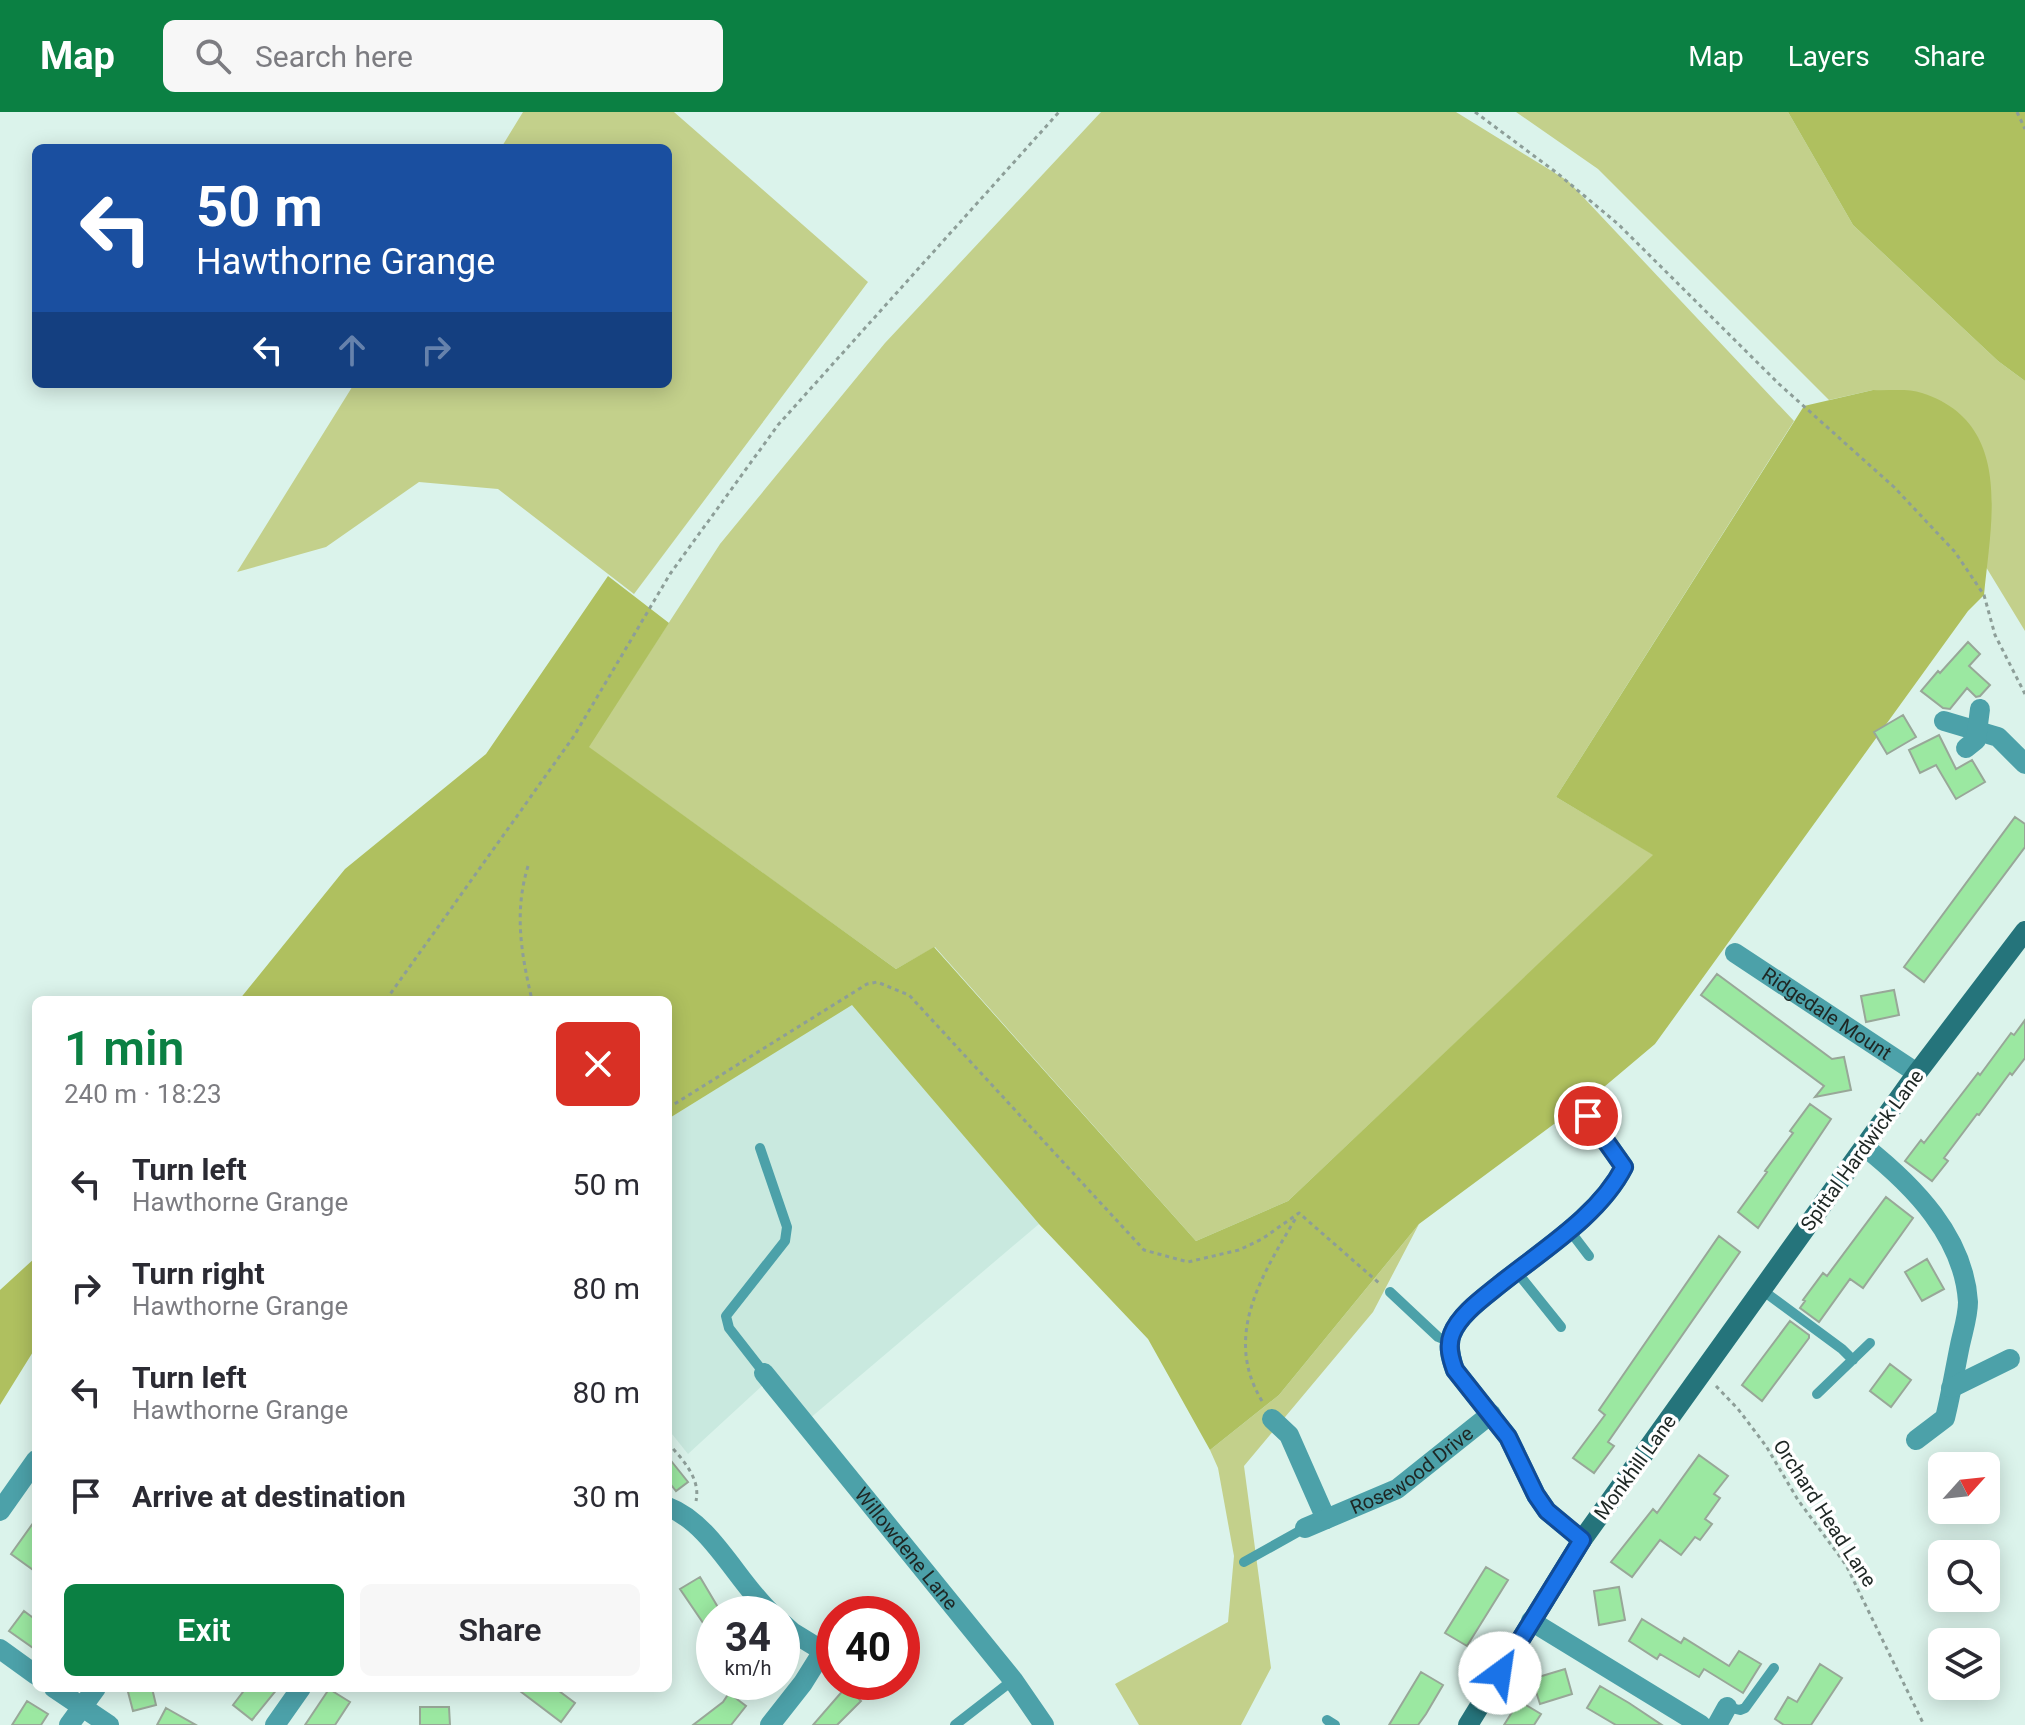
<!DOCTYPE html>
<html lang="en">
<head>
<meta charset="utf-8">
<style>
  body { margin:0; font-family:Roboto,sans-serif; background:#f7f7f7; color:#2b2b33; height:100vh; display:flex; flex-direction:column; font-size:30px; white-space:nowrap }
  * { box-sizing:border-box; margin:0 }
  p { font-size:26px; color:#7c7c81 }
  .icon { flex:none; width:44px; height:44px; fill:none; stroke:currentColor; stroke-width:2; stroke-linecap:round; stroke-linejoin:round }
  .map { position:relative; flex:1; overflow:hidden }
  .drawer { position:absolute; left:32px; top:884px; width:640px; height:696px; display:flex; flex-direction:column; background:#fff; border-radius:12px; box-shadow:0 4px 20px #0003 }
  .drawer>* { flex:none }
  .guide { position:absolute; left:32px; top:32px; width:640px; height:244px; border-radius:12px; box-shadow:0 4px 20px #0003; background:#1a4fa0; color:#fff; overflow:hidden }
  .needle { width:52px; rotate:63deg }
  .fabs { position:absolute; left:1928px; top:1340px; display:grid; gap:16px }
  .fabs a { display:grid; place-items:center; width:72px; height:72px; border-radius:12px; background:#fff; box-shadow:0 4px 20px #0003; font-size:40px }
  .speed { position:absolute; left:696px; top:1484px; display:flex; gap:16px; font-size:40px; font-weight:700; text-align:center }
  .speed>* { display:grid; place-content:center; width:104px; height:104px; border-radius:50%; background:#fff; box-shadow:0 4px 20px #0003; line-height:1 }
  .speed small { font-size:20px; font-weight:400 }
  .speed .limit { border:12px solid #d22; background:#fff; color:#111 }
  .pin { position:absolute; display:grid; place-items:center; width:68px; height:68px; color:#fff; margin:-34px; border:4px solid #fff; border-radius:50%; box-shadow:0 2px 8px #0007 }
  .me { position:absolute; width:88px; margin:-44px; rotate:31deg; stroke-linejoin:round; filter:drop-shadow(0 0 6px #0008) }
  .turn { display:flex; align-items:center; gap:28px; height:168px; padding:0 32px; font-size:36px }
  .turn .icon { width:104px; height:104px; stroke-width:2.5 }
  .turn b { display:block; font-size:56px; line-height:68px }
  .lanes { display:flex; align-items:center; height:76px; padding:0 32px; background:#0003; justify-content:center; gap:40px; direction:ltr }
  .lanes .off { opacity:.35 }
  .round { display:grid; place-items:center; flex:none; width:84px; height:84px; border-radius:12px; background:#f7f7f7 }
  .overview { display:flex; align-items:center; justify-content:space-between; height:136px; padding:0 32px }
  h1 { font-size:48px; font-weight:600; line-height:60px; color:#0b8043 }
  .action { display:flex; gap:16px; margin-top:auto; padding:16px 32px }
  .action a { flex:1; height:92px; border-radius:12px; background:#0b8043; color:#fff; font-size:32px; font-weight:600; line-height:92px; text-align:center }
  .action a+a { background:#f7f7f7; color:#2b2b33 }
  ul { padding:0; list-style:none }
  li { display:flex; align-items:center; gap:24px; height:104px; padding:0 32px }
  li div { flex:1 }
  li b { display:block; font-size:30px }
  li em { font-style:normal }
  header { display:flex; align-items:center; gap:48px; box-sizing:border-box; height:112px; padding:0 40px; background:#0b8043; color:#fff }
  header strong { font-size:38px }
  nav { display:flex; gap:44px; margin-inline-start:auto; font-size:28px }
  .search { width:560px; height:72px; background:#f7f7f7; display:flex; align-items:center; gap:20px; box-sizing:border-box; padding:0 28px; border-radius:12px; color:#7c7c81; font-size:30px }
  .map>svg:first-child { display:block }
  .built { fill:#c9e9df }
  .green { fill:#c3d08b }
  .forest { fill:#afc05f }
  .building { fill:#9be8a1; stroke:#98a798; stroke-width:2 }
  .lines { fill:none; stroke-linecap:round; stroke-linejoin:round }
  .path { stroke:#8d9e98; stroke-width:3; stroke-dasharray:4 4; stroke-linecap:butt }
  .lane { stroke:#4ca1a9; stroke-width:10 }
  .street { stroke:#4ca1a9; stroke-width:20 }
  .secondary { stroke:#25747b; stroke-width:20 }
  .route-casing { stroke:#114b97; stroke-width:20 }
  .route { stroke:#1a73e8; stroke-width:14 }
  .labels { text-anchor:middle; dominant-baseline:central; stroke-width:7; stroke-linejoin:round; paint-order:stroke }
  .street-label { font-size:20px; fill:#1e2724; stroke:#fff }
</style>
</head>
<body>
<header>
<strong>Map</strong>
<div class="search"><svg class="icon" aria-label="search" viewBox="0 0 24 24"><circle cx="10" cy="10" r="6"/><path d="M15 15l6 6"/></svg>Search here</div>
<nav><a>Map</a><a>Layers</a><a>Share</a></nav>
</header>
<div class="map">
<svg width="2025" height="1613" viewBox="0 0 2025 1613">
  <rect width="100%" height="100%" fill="#dbf3eb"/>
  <path class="built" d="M 852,892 L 1039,1112 L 802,1313 L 763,1273 L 688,1342 L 668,1317 L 668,1007 Z"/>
  <path class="green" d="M 523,0 L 674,0 L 868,170 L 634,482 L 498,377 L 419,370 L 326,435 L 237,460 L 354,272 L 668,272 L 668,36 L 501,36 Z
    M 1101,0 L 1456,0 L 1568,69 L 1794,309 L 1556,685 L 1654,743 L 1288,1089 L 1196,1129 L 935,835 L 896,857 L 588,635 L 720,432 L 885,231 Z
    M 1516,0 L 1788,0 L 1853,113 L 1998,249 L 2025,269 L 2025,519 L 1986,455 L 1989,431 L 1873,278 L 1829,288 L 1598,57 Z
    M 1419,1112 L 1373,1200 L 1244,1354 L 1271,1556 L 1241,1613 L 1139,1613 L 1115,1572 L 1228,1510 L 1234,1444 L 1218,1356 L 1210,1338 L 1279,1283 Z"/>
  <path class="forest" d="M 1788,0 L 2025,0 L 2025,269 L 1998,249 L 1853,113 Z
    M 1873,278 C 1888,279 1908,276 1922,281 C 2014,311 1991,408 1984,483 L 1968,499 L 1655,932 L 1604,975 L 1419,1112 L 1279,1283 L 1210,1338 L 1148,1227 L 1039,1112 L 852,893 L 668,1007 L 668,888 L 239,888 L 345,757 L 486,642 L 608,464 L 669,511 L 589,635 L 896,857 L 934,835 L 1196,1129 L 1288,1089 L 1653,743 L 1556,685 L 1804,294 Z
    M 36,1145 L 36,1235 L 0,1293 L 0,1178 Z"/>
  <path class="building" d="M 1968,530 L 1980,542 L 1969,554 L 1990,573 L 1980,584 L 1976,585 L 1967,576 L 1950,597 L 1943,596 L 1921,579 L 1938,559 L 1940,561 Z
    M 1903,603 L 1916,625 L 1887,642 L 1874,620 Z
    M 1939,623 L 1956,657 L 1972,648 L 1985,670 L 1956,687 L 1936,653 L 1920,661 L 1909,638 Z
    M 2015,705 L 2025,712 L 2025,735 L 1924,870 L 1904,855 Z
    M 1717,862 L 1832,947 L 1844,945 L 1851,978 L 1815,985 L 1824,974 L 1701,883 Z
    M 1894,878 L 1899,903 L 1866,910 L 1861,884 Z
    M 2025,908 L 2025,946 L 2012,963 L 2010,961 L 1979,1003 L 1977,1002 L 1944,1046 L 1948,1049 L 1932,1069 L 1905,1049 L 1921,1028 L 1924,1031 L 1978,961 L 1980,963 L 2011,921 L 2014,923 Z
    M 1810,992 L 1831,1007 L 1758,1116 L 1738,1100 L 1767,1060 L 1765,1059 L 1793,1021 L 1790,1019 Z
    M 1886,1085 L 1913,1106 L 1863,1176 L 1850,1167 L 1819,1210 L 1800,1196 L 1805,1189 L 1803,1188 L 1823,1161 L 1827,1164 Z
    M 1719,1124 L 1740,1140 L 1608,1330 L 1614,1334 L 1594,1361 L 1573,1346 L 1605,1303 L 1599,1298 Z
    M 1927,1147 L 1944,1177 L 1922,1189 L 1905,1160 Z
    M 1790,1209 L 1809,1223 L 1809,1226 L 1762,1289 L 1742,1273 Z
    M 1890,1252 L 1911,1268 L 1891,1295 L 1870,1279 Z
    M 1699,1343 L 1728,1364 L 1714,1382 L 1720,1386 L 1705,1407 L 1712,1412 L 1700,1428 L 1695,1425 L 1681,1443 L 1660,1428 L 1632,1465 L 1611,1450 L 1653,1397 L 1657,1401 Z
    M 668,1345 L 688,1370 L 676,1379 L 668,1369 Z
    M 36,1407 L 36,1460 L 11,1442 Z
    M 1486,1455 L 1508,1468 L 1467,1534 L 1445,1521 Z
    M 700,1465 L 722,1502 L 714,1502 L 714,1527 L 680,1477 Z
    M 1619,1475 L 1625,1508 L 1599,1513 L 1594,1479 Z
    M 24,1499 L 36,1508 L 36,1538 L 9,1519 Z
    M 1642,1507 L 1681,1531 L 1684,1526 L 1729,1554 L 1739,1539 L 1761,1552 L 1743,1581 L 1704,1557 L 1699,1565 L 1660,1542 L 1657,1547 L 1629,1529 Z
    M 1820,1552 L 1842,1566 L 1811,1613 L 1784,1613 L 1775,1607 L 1788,1585 L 1797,1590 Z
    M 1565,1557 L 1572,1582 L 1540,1592 L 1532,1567 Z
    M 1421,1560 L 1443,1573 L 1426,1602 L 1418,1613 L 1389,1613 Z
    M 1600,1574 L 1629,1591 L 1662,1613 L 1616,1613 L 1587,1596 Z
    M 846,1575 L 861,1589 L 837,1613 L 813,1613 Z
    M 127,1576 L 152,1576 L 156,1593 L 133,1599 Z
    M 246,1576 L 278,1576 L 252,1608 L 233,1593 Z
    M 516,1576 L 555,1576 L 575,1591 L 561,1610 Z
    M 329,1577 L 350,1590 L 335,1613 L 305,1613 Z
    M 729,1581 L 746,1594 L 731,1613 L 693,1613 L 723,1590 Z
    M 27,1589 L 48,1602 L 41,1613 L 12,1613 Z
    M 1519,1589 L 1541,1602 L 1534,1613 L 1504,1613 Z
    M 420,1595 L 449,1595 L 450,1613 L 420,1613 Z
    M 166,1596 L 196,1613 L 157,1613 Z"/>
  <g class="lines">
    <path class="path" d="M 1475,0 L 1557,61 L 1618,112 L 1779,272 L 1894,375 L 1955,440 L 1984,483 L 1995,523 L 2025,582
      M 2017,0 L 2025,17
      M 528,754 C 514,800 521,841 532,888
      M 386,888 L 574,624 L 670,462 L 778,313 L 1059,0
      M 668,996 L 867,872 L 877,870 L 909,883 L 1144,1138 L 1188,1150 L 1239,1138 L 1262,1127 L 1299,1101 L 1379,1171
      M 1716,1274 L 1738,1297 L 1766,1334 L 1798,1388 L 1846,1453 L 1924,1613
      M 1262,1289 C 1222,1223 1263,1162 1297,1104
      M 668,1331 C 682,1347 701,1366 696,1389"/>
    <path class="lane" d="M 760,1036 L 787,1115 L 785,1129 L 726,1204 L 729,1216 L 764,1261
      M 1570,1119 L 1589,1144
      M 1516,1159 L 1561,1215
      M 1762,1178 L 1842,1237 L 1853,1248
      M 1390,1180 L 1438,1225 L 1450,1230
      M 1817,1282 L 1870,1231
      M 1244,1450 L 1305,1416
      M 1727,1595 L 1740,1598 L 1745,1596 L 1774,1556
      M 1327,1608 L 1335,1613
      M 955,1613 L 1013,1568"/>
    <g class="street">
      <path d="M 1944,609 L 1998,625 L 2025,652"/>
      <path d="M 1966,636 L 1976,628 L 1980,597"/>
      <path id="s1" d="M 1735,841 L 1917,961"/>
      <path d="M 1865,1035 C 1914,1074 1964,1125 1968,1190 C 1968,1204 1963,1219 1960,1233 C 1955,1257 1951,1282 1945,1306 L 1916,1328"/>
      <path id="s2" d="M 764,1261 L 1013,1568 L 1044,1613"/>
      <path d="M 1951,1276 L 2010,1247"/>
      <path d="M 1272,1307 L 1289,1323 L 1326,1407"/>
      <path d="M 668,1395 C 711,1411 738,1471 772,1502"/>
      <path d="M 0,1399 L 36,1348"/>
      <path id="s3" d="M 1305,1416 L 1397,1377 L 1491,1302"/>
      <path d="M 1582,1428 L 1547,1399 L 1536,1383 L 1508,1325 L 1455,1258 C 1451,1247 1447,1234 1452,1222 C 1459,1203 1483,1186 1499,1173 C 1541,1139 1599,1104 1624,1055 L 1588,1004"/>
      <path d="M 1531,1509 L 1701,1613"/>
      <path d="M 0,1537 L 36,1563"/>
      <path d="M 54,1576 L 109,1613"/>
      <path d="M 69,1613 L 96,1576"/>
      <path d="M 275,1613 L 301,1576"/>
      <path d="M 770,1613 L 803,1571 L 823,1539 L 792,1520 L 782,1511"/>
      <path d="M 1717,1613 L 1727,1595"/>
    </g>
    <path class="secondary" d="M 1468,1613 L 1582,1428 L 1917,961 L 2025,819"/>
  </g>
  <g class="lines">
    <defs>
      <path id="route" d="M 1500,1561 L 1582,1428 L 1547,1399 L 1536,1383 L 1508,1325 L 1455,1258 C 1451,1247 1447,1234 1452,1222 C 1459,1203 1483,1186 1499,1173 C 1541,1139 1599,1104 1624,1055 L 1588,1004"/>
    </defs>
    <use href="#route" class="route-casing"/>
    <use href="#route" class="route"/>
  </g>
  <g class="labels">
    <g class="street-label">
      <text stroke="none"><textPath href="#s1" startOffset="110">Ridgedale Mount</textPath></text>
      <text transform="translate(1862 1038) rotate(-54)">Spittal Hardwick Lane</text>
      <text transform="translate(1635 1355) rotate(-54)">Monkhill Lane</text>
      <text stroke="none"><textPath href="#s3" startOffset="122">Rosewood Drive</textPath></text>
      <text transform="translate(1825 1401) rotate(57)">Orchard Head Lane</text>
      <text stroke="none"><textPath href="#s2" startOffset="226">Willowdene Lane</textPath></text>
    </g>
  </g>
</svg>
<div class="fabs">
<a><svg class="needle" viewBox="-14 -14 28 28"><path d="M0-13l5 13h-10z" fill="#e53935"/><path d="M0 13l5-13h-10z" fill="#7c7c81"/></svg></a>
<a><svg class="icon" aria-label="search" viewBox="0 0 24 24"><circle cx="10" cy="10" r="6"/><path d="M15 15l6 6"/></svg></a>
<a><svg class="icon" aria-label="layers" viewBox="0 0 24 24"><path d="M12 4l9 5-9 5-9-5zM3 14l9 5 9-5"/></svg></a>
</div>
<div class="speed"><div>34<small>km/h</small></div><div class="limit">40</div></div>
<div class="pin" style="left:1588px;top:1004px;background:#d93025"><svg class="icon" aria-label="arrive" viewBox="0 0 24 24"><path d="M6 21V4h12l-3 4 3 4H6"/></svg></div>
<svg class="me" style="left:1500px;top:1561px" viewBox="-20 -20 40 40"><circle r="19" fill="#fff"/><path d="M0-13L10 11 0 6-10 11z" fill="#1a73e8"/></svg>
<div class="guide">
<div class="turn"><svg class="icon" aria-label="left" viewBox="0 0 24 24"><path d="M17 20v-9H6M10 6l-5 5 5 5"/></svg><div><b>50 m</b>Hawthorne Grange</div></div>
<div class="lanes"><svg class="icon" aria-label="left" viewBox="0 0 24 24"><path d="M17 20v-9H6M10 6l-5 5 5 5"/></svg><svg class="icon off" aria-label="ahead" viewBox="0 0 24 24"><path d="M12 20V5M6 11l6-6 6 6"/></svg><svg class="icon off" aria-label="right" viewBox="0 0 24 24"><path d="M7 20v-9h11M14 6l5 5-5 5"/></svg></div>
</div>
<section class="drawer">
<div class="overview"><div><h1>1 min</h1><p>240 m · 18:23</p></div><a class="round" style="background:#d93025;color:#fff"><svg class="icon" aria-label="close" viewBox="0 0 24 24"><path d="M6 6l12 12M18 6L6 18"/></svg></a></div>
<ul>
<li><svg class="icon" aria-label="left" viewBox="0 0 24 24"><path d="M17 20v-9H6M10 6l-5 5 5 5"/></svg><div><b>Turn left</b><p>Hawthorne Grange</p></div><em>50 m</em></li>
<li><svg class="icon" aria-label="right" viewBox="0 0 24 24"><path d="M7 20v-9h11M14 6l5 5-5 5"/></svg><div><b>Turn right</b><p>Hawthorne Grange</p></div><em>80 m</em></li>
<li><svg class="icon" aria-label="left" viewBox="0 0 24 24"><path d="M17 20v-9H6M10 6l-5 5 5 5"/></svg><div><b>Turn left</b><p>Hawthorne Grange</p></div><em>80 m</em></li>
<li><svg class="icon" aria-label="arrive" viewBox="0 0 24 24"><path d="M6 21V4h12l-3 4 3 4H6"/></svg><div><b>Arrive at destination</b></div><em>30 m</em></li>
</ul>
<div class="action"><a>Exit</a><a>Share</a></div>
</section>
</div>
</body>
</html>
